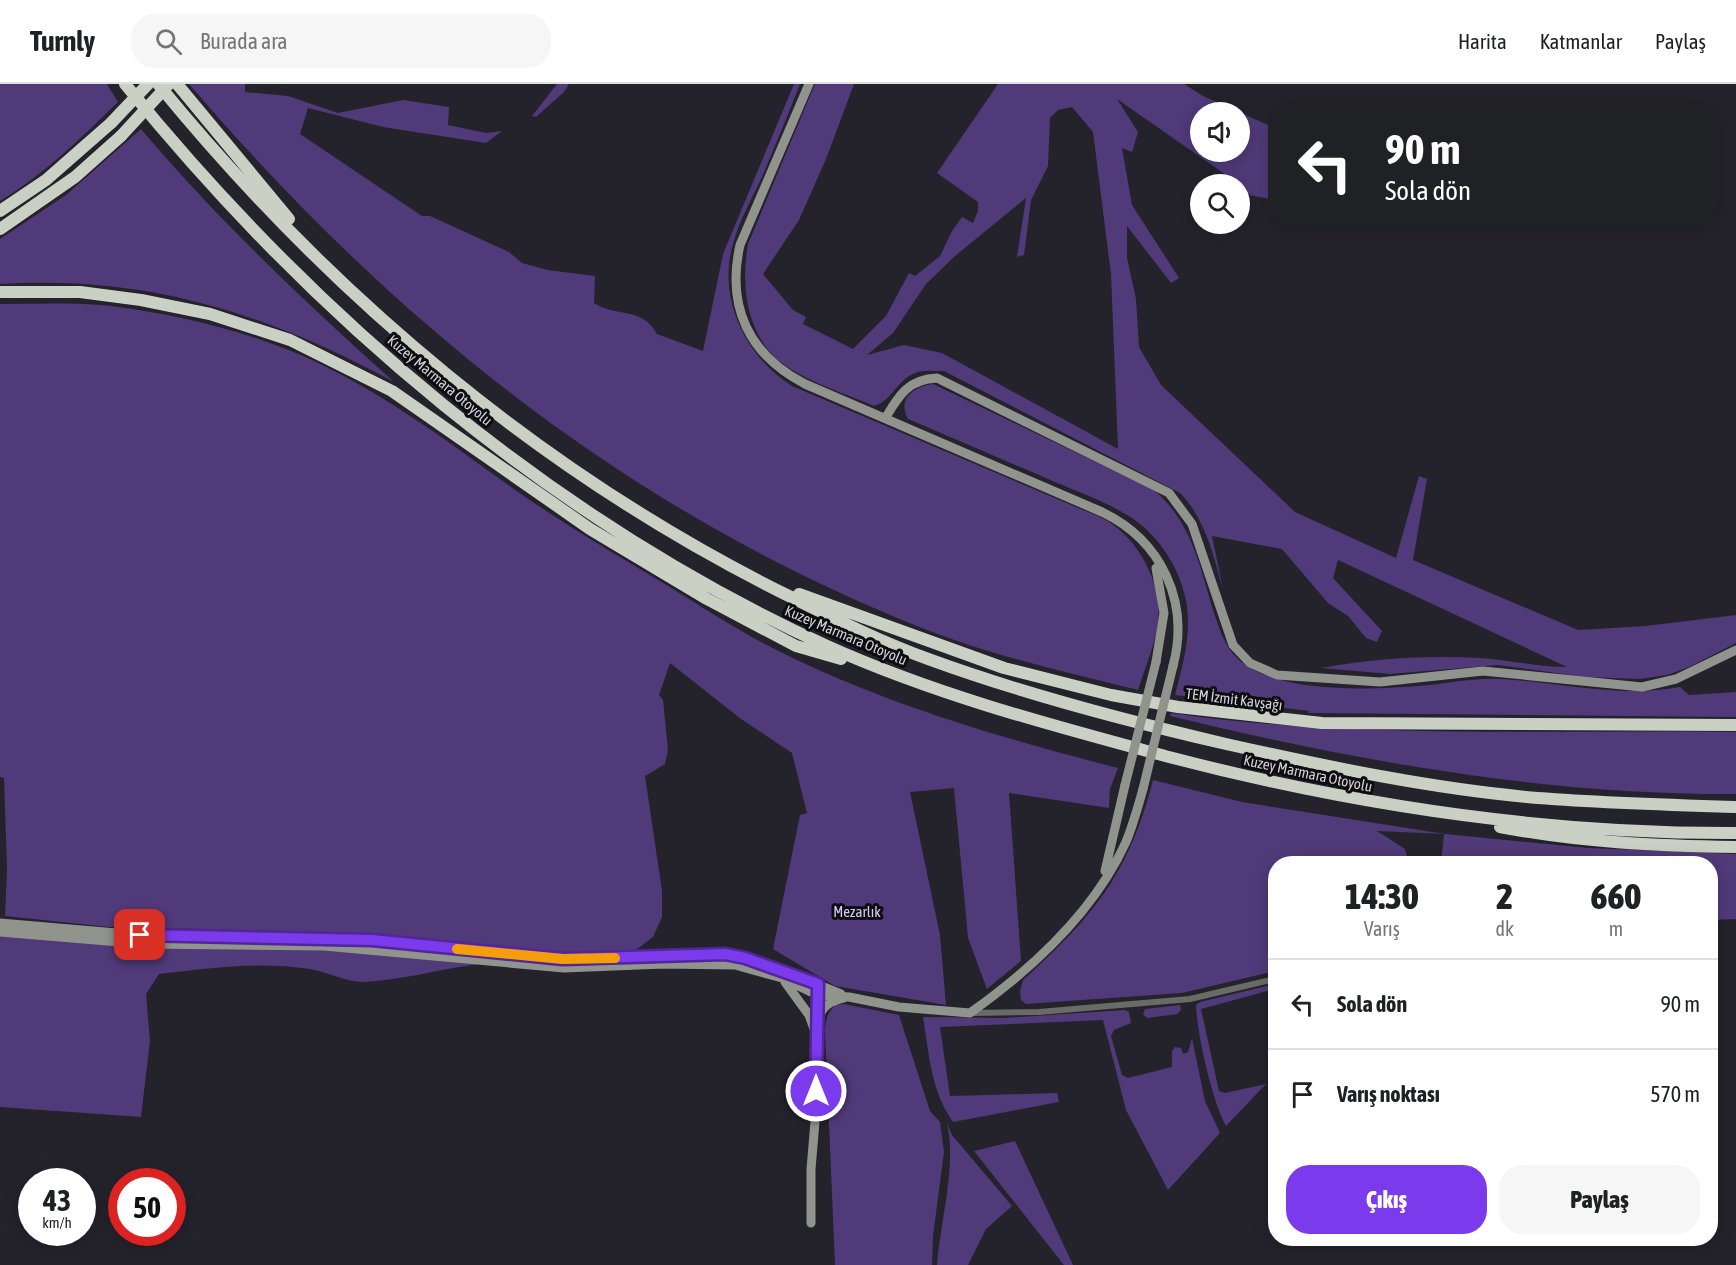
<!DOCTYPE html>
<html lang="tr">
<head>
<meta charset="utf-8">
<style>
  body { margin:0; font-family:"Asap Condensed",sans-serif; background:#f6f6f6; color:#202124; height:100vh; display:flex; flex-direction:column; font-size:22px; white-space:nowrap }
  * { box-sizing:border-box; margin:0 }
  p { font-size:20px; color:#757577 }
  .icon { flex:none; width:33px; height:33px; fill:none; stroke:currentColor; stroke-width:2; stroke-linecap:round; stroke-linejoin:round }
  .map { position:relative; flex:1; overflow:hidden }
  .drawer { position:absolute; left:1268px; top:772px; width:450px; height:390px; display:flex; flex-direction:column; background:#fff; border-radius:24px; box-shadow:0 3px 15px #0003 }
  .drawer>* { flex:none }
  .top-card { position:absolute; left:1268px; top:18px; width:450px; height:126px; border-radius:24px; box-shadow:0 3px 15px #0003; background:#202124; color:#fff; overflow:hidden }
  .buttons { position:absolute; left:1190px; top:18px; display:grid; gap:12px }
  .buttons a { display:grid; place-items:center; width:60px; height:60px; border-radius:50%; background:#fff; box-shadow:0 3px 15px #0003; font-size:30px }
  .speed { position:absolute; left:18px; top:1084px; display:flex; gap:12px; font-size:30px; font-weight:700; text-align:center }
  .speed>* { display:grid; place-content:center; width:78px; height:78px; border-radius:50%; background:#fff; box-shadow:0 3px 15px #0003; line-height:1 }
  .speed small { font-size:15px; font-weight:400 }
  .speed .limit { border:9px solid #d22; background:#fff; color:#111 }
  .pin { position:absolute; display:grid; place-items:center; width:51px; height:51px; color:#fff; margin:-26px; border-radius:12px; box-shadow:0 3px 9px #0006 }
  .me { position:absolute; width:66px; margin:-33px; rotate:0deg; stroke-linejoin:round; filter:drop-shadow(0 0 4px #0008) }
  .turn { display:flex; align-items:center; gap:21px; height:126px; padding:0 18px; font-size:27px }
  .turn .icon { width:78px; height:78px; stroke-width:2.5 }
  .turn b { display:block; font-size:42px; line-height:51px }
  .eta { display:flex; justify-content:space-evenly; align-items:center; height:102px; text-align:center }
  .eta b { font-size:36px; font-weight:800; line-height:42px }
  .cta { display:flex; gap:12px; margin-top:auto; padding:12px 18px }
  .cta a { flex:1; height:69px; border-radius:24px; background:#7c3aed; color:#fff; font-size:24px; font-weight:800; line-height:69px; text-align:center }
  .cta a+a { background:#f6f6f6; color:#202124 }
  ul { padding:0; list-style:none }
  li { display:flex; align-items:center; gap:18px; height:90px; padding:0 18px; border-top:2px solid #e0e0e0 }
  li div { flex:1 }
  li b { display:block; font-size:22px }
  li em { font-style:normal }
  header { display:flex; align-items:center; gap:36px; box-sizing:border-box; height:84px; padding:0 30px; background:#fff; border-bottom:2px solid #e0e0e0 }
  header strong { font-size:28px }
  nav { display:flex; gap:33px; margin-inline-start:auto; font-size:21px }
  .search { width:420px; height:54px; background:#f6f6f6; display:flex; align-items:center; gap:15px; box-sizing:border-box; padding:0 21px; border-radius:24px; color:#757577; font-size:22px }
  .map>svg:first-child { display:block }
  .green { fill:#503a79; fill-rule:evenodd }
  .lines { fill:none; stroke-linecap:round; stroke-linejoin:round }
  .street { stroke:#686b66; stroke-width:6 }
  .secondary { stroke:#90948c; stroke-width:9 }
  .highway { stroke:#cad0c4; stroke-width:12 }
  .secondary-bridge { stroke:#90948c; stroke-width:9 }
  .highway-bridge { stroke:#cad0c4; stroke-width:12 }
  .route-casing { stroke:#51269a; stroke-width:15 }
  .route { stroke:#7c3aed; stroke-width:10 }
  .slow { stroke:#f59e0b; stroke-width:10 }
  .labels { text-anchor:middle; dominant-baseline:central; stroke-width:6; stroke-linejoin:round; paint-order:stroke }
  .street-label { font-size:15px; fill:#d3d1d7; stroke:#0d0c10 }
  .park-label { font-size:15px; fill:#d6c9f7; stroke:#0d0c10 }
</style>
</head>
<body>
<header>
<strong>Turnly</strong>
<div class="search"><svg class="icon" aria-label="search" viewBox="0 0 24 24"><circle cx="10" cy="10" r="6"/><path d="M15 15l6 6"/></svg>Burada ara</div>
<nav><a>Harita</a><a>Katmanlar</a><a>Paylaş</a></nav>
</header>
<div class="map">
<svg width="1736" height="1181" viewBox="0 0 1736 1181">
  <rect width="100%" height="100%" fill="#24222b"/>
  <path class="green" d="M 0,0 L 107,0 L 118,18 C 82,53 45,90 0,117 Z
    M 189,0 L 245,0 L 245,8 L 288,12 L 338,29 L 403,16 L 449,23 L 448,41 L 486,49 L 502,47 L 486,59 L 383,43 L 308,24 L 300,50 L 422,132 L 430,132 L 509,168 L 522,179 L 548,186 L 595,192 L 594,219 C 617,234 642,222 657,250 L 703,267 L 723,170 L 794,0 L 800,0 C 788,31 775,62 762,93 C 752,115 739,137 733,160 C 717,215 746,273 792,302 L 1083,426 C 1093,430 1104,434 1112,440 C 1142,461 1162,502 1158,538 C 1155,561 1145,584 1138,606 C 1066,588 992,572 922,544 C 628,427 394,239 189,0 Z
    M 557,0 L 569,0 L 564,8 L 536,33 L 532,32 Z
    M 815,0 L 854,0 L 826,75 L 799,136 L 763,190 L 793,226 L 806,233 L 803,240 L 853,265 L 886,232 L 909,189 L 915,192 L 940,172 L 952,147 L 962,133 L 973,139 L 978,127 L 978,118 L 937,89 L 998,0 L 1184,0 L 1203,12 L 1275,44 L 1275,116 L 1249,111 L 1239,100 L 1117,15 L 1138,48 L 1132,68 L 1122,64 L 1132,121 L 1179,194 L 1171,199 L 1127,142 L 1127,174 L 1136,215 L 1139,263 L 1161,301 L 1295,428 L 1396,474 L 1419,392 L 1427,395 L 1413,476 L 1578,546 L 1646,542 L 1736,531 L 1736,559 L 1689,583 L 1667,591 L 1640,595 L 1585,593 L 1498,581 L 1390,590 L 1321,584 C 1374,574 1427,571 1481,574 C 1509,576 1539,583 1567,583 L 1338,476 L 1333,494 L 1382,547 L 1377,558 L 1366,554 L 1348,532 L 1328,519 L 1282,465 L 1212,452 L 1223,505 C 1213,471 1206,436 1180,409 L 944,287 C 933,287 921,285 911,291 C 896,299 890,318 874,322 C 846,310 814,300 789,284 C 747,258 740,204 748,160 ZM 1072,23 L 1093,48 L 1111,190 L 1118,365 L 942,269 L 904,261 L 867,271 L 893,249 L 926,200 L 955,172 L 1026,114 L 1017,173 L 1024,171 L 1031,116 L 1048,82 L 1050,34 L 1058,26 ZM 1200,28 L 1239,28 L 1239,68 L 1200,68 Z
    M 141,45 C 219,137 305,218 394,298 C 266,229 147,191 0,200 L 0,155 L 66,111 Z
    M 0,220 C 37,220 74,218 111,222 C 174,230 238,245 296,269 C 374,302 443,354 511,403 C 562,439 615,470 668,502 C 699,521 731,542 763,559 C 874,617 997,653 1118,684 L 1110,705 L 1109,724 L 1009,709 L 1021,877 L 987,905 L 968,854 L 954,704 L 910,708 L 940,851 L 946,921 L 835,902 L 773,865 L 800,731 L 807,729 L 792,669 L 741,635 L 670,579 L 659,611 L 663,616 L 668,666 L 665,680 L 645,692 L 662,807 L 662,833 L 653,853 L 636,866 L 543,869 L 374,849 L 109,843 L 5,832 L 7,785 L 4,694 L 0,693 Z
    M 933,300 L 1154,406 C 1191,437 1200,482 1213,526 C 1219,543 1224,562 1237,574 C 1274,610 1368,606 1417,602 C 1446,600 1474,593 1503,595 C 1563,599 1620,614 1680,603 L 1689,611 L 1736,608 L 1736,633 L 1308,629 L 1309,627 L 1175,611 C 1183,580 1192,549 1186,517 C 1181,489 1163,458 1140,440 C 1116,421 1083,410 1055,398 C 1006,377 957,356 908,335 C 897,315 913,303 933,300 Z
    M 1171,629 C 1358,656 1548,645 1736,648 L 1736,710 C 1545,711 1355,677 1170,632 Z
    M 1153,696 L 1242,718 L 1445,750 L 1588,764 L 1736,770 L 1736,835 L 1710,836 L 1710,780 L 1441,780 L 1444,750 L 1377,747 L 1405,765 L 1409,780 L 1275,780 L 1275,887 L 1182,909 L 1026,920 L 1021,916 L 1020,907 L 1023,896 C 1093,833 1129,790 1153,696 Z
    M 0,848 L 324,862 L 478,880 C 440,885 403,896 364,898 C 346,898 328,888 310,885 C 259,877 210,884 159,890 L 146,910 L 150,957 L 141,1033 L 0,1023 Z
    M 1275,900 L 1275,905 L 1201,925 L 1219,1007 L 1225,1009 L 1266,1000 L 1226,1042 C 1212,1016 1197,951 1196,921 L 1200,918 Z
    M 844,920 L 899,931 L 930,1027 L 940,1038 L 944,1068 L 933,1152 L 932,1181 L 835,1181 L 825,946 C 826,935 827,930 835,921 Z
    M 1180,921 L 1181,926 L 1177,930 L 1147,934 L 1143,930 L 1145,925 Z
    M 1125,926 L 1129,928 L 1131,939 L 1114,946 L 1111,952 L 1122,991 L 1128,994 L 1172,983 L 1172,967 L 1175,963 L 1181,964 L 1183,970 L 1188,968 L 1192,954 L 1205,1017 L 1220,1049 L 1168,1106 L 1126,1026 L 1103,936 L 940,943 L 950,1012 L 1057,1009 L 1059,1018 L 953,1038 C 931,1007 929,970 923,933 L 1003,934 Z
    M 946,1037 L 952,1051 L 1012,1122 L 986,1145 L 968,1181 L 937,1181 C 940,1140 958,1074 946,1037 Z
    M 1015,1057 L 1073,1181 L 1064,1181 L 974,1067 Z"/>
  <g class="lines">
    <path class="street" d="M 971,929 L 1039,928 L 1190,915 L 1275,895"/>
    <path class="secondary" d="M 809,0 L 740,161 C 726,223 749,271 805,300 L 1102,428 C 1162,457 1190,518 1173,582
      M 886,333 C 899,311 909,295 937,294 L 1169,409 L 1192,440 L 1233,561 L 1250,579 L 1277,591 L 1380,598 L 1483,587 L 1642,603 L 1676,595 L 1736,566
      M 1156,578 L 1164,529 L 1156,484
      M 1105,787 L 1125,701
      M 0,839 L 140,851 L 372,856 L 563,875 L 725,870 L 782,886 L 841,910
      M 0,848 L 143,860 L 324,862 L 564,884 L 664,880 L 735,881 L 782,894 L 817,911 L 849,913 L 899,923 L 970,929 C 1032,885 1094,828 1126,758 C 1133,741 1138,723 1143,705
      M 785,898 L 809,931 L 814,945
      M 819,934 C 822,921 832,917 844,914
      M 811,1139 L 811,1085 L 816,1026 L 818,906"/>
    <path class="highway" d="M 125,0 C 314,233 552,436 827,562 C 936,611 1054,642 1169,673 C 1353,721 1545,750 1736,749
      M 158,0 C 331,212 545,392 791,513 C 837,536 883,559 931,576 C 1027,611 1127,637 1226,660 C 1329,683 1433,705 1538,714 C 1603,719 1670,721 1736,723
      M 177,0 L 289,135
      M 0,127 L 46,96 L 111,39
      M 0,145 L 75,93 L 121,52
      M 0,208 L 80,208 L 141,216 L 210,230 L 290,256 L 392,307 L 590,445 L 707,515 L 796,562 L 841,575
      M 799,510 L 1004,584 L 1111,611 L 1178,623 L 1322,639 L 1736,641
      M 1500,743 C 1578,758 1657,762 1736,763"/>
    <path class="secondary-bridge" d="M 1125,701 L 1156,578
      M 1143,705 L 1173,582"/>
    <path class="highway-bridge" d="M 111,39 L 148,0
      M 121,52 L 169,0"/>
  </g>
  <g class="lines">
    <defs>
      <path id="route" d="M 140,851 L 372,856 L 563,875 L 725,870 L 745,874 L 818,900 L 816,1007"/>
    </defs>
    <use href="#route" class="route-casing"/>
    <use href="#route" class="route"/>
    <path class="slow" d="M 457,865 L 563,875 L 615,874"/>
  </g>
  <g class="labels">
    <g class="street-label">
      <text transform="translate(440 296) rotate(40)">Kuzey Marmara Otoyolu</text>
      <text transform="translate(846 551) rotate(23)">Kuzey Marmara Otoyolu</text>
      <text transform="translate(1234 615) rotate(7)">TEM İzmit Kavşağı</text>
      <text transform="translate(1308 689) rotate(12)">Kuzey Marmara Otoyolu</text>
    </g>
    <g class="park-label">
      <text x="857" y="827">Mezarlık</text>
    </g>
  </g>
</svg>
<div class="buttons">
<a><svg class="icon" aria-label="sound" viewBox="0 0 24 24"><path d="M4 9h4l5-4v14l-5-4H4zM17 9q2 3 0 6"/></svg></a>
<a><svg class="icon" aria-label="search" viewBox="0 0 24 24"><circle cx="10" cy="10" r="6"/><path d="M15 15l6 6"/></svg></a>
</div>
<div class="speed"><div>43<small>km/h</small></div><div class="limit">50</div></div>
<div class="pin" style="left:140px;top:851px;background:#d93025"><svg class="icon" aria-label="arrive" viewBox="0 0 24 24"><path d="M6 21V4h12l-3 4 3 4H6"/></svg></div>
<svg class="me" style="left:816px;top:1007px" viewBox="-20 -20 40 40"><circle r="17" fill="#7c3aed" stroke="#fff" stroke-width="3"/><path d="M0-11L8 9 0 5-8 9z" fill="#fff"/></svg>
<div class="top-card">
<div class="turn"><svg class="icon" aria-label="left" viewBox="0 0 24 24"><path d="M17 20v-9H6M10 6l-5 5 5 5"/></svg><div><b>90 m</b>Sola dön</div></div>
</div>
<section class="drawer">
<div class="eta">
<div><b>14:30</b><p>Varış</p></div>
<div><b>2</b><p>dk</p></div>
<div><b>660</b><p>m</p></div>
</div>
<ul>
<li><svg class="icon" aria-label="left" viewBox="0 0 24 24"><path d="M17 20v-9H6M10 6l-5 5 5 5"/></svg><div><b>Sola dön</b></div><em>90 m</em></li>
<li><svg class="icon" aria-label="arrive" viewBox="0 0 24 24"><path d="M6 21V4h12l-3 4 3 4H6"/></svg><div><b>Varış noktası</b></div><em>570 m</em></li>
</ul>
<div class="cta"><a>Çıkış</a><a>Paylaş</a></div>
</section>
</div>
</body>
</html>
